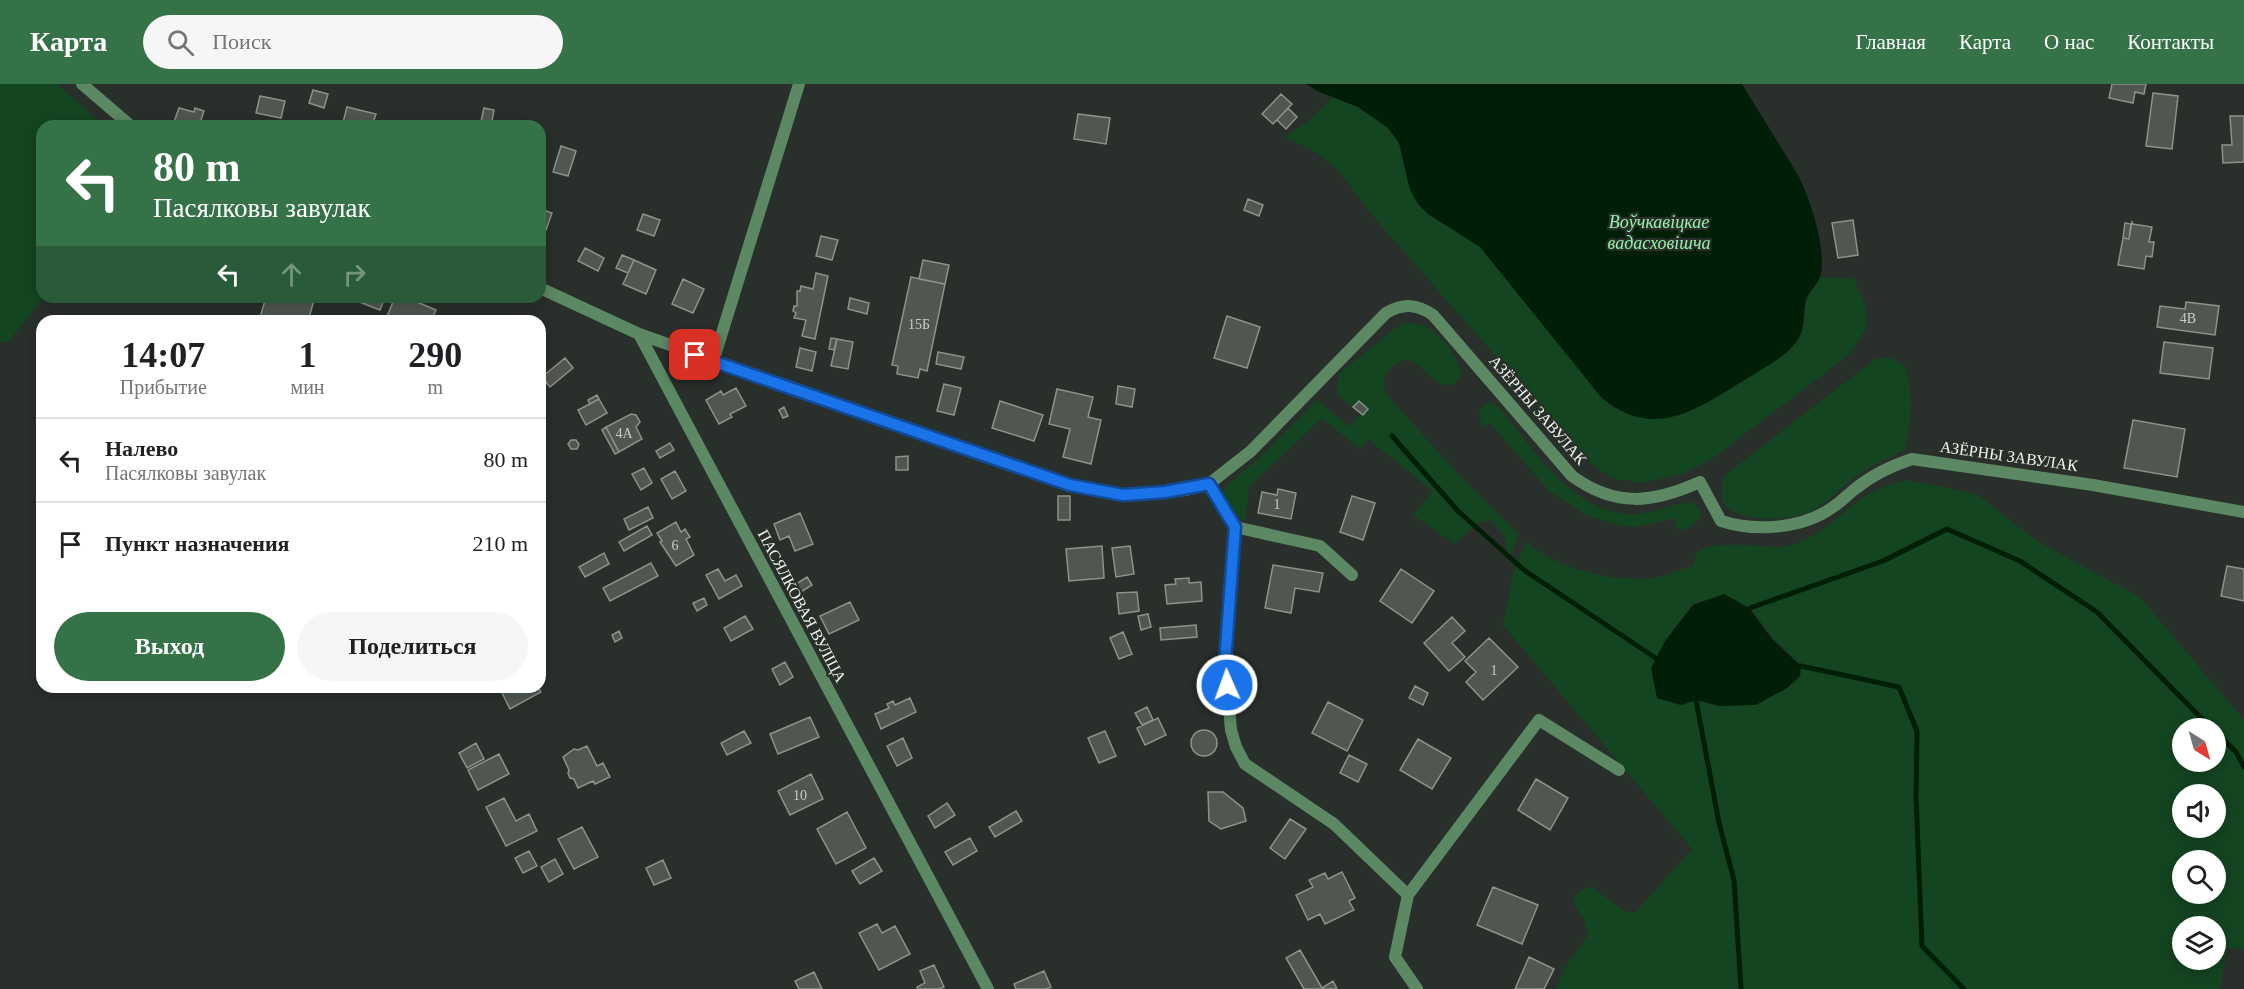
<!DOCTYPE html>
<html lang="ru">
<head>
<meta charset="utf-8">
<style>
  body { margin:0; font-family:Georgia,serif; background:#f6f6f6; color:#202124; height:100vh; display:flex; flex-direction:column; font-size:22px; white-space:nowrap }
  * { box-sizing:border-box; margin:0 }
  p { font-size:20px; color:#757577 }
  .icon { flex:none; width:33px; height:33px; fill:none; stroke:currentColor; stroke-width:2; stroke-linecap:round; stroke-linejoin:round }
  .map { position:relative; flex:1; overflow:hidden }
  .drawer { position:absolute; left:36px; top:231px; width:510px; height:378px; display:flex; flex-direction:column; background:#fff; border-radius:18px; box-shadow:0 3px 15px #0003 }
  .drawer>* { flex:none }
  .hud { position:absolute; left:36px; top:36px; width:510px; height:183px; border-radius:18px; box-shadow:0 3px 15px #0003; background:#357248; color:#fff; overflow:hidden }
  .needle { width:39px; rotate:143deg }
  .buttons { position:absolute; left:2172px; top:634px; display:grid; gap:12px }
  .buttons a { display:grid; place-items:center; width:54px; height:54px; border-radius:50%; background:#fff; box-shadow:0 3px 15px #0003; font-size:30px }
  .pin { position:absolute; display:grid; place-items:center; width:51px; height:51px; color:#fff; margin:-26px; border-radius:12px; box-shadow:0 3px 9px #0006 }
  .me { position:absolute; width:66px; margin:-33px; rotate:358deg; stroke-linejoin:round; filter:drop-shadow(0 0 4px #0008) }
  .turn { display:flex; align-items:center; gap:21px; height:126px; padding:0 18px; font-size:27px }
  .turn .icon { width:78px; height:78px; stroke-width:2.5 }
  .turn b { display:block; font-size:42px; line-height:51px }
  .lanes { display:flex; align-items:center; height:57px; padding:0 18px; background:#0003; justify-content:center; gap:30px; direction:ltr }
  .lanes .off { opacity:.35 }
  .eta { display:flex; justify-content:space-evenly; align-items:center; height:102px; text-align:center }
  .eta b { font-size:36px; font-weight:700; line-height:42px }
  .button { display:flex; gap:12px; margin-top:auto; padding:12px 18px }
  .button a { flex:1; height:69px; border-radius:36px; background:#357248; color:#fff; font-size:24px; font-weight:700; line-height:69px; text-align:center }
  .button a+a { background:#f6f6f6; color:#202124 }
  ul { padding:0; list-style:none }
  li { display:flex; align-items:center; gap:18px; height:84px; padding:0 18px; border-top:2px solid #e0e0e0 }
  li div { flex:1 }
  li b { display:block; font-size:22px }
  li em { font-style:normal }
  header { display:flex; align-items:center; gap:36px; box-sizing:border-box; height:84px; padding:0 30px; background:#357248; color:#fff }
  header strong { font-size:28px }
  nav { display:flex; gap:33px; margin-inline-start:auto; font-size:21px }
  .search { width:420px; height:54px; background:#f6f6f6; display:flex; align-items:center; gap:15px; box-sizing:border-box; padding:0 21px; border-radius:33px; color:#757577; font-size:22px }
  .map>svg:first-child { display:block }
  .green { fill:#144521; fill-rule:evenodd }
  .water { fill:#001f06 }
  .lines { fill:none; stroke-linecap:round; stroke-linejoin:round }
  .stream { stroke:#001f06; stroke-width:5 }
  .building { fill:#505751; stroke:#8b938c; stroke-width:1.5 }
  .minor { stroke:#5c8964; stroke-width:12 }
  .route-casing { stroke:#114b97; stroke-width:15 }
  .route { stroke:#1a73e8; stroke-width:10 }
  .labels { text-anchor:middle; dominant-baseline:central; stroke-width:4.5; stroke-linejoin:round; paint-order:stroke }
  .number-label { font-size:14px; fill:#c8cdc8 }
  .street-label { font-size:16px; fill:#f0f4f0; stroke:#292f2a }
  .water-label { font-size:18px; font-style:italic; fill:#95f3a8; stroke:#292f2a }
</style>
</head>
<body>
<header>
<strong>Карта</strong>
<div class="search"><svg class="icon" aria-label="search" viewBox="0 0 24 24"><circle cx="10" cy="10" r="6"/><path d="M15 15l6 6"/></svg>Поиск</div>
<nav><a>Главная</a><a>Карта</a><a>О нас</a><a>Контакты</a></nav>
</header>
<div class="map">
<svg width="2244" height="905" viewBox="0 0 2244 905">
  <rect width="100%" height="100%" fill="#292f2a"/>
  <path class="green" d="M 0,0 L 57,0 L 105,42 L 42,42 L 42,213 L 51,213 L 42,216 L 8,258 L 0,258 Z
    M 1333,13 L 1358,23 L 1388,44 L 1399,59 L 1406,91 L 1418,120 L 1428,130 L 1480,163 L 1601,313 L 1612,323 L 1626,329 L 1652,335 L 1703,321 L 1772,278 L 1797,256 L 1803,246 L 1806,214 L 1819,194 L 1853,194 L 1866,222 L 1867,242 L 1851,269 L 1712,375 L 1683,390 L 1642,399 L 1612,394 L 1586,376 L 1563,353 L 1488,263 L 1377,137 L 1338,86 L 1313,66 L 1285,54 L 1290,49 L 1308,38 Z
    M 1402,239 C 1411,240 1420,239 1429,244 C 1441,252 1480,294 1448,301 C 1428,305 1413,249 1384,293 L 1384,304 L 1388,312 L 1460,392 L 1519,450 L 1509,474 L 1504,453 L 1492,436 L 1476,440 L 1455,460 L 1413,431 L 1433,407 L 1368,355 L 1360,365 L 1322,334 L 1249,403 L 1245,438 L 1224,419 L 1222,412 L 1225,403 L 1259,374 L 1317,316 L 1350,343 L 1361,329 L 1363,331 L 1368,325 L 1359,317 L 1353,323 C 1337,313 1333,306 1341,288 Z
    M 1877,274 L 1891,274 L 1905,282 C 1914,316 1911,332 1905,366 C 1891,373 1876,379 1864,387 C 1847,397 1834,413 1817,424 C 1795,437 1759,437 1736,429 C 1718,422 1720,405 1725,391 Z
    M 1491,318 L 1500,324 C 1534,366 1573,430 1633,430 C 1653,430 1672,419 1692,418 L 1701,428 L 1701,434 L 1686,446 L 1676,444 L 1675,434 L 1637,443 L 1617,441 L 1586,431 L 1549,407 L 1490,339 L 1484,343 C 1477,332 1477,322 1491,318 Z
    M 1907,396 L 1977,410 L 2037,457 L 2140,513 L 2244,636 L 2244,865 L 2227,864 L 2220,905 L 1556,905 L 1564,885 L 1588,851 L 1584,835 L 1574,820 L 1575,812 L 1585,804 L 1592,803 L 1624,827 L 1629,829 L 1636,828 L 1692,765 L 1503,541 L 1513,490 L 1526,457 C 1556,485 1614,499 1654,494 C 1667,492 1682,485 1694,481 C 1690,449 1765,465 1783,463 C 1815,458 1836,433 1861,415 C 1874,405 1892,400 1907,396 ZM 1724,510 L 1750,524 L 1774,555 L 1801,581 L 1800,592 L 1787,604 L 1755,621 L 1719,622 L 1696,616 L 1680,621 L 1657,614 L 1651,584 L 1665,557 L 1693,520 ZM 2182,645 L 2216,645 L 2216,678 L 2182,678 ZM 2182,711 L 2216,711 L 2216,744 L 2182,744 ZM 2182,777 L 2216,777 L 2216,810 L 2182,810 ZM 2182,843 L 2216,843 L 2216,876 L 2182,876 Z"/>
  <path class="water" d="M 1306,0 L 1742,0 L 1798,91 C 1810,114 1828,168 1820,193 C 1817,202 1808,208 1806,217 C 1802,231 1806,244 1797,257 C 1785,274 1763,284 1746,295 C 1697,325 1654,358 1601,313 L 1480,163 L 1428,130 L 1418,120 L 1410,106 L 1399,59 L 1388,44 L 1358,23 L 1317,7 Z
    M 1724,510 L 1749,524 L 1772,555 L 1801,582 L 1800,592 L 1787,604 L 1756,621 L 1719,622 L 1696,616 L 1681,621 L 1657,614 L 1651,584 L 1665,557 L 1693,521 Z"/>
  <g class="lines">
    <path class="stream" d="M 1392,352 L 1458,427 L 1524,486 L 1660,577
      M 1745,529 L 1750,524 L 1883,477 L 1947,445 L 2020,477 L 2097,528 L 2212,645
      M 1794,583 L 1801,582 L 1899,603 L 1917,647 L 1916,714 L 1922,862 L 1964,905
      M 1693,612 L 1696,616 L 1719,739 L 1734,796 L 1741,905
      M 2216,648 L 2236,668 L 2244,683"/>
  </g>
  <path class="building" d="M 2112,0 L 2146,0 L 2144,10 L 2135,8 L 2133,19 L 2109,14 Z
    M 313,6 L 328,10 L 324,24 L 309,19 Z
    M 2153,9 L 2178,12 L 2172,65 L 2146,62 Z
    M 1281,10 L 1292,20 L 1273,40 L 1262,30 Z
    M 260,12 L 285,17 L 281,34 L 256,29 Z
    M 347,23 L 376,30 L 372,42 L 342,42 Z
    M 179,24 L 194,28 L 195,24 L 204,27 L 199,42 L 188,42 L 174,38 Z
    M 484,24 L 494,26 L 491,42 L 480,42 Z
    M 1288,24 L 1297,33 L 1286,45 L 1277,36 Z
    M 1078,30 L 1110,34 L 1106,60 L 1074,55 Z
    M 2230,32 L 2244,32 L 2244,78 L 2223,79 L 2222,61 L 2232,61 Z
    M 561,62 L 576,67 L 568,92 L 553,88 Z
    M 1248,115 L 1263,121 L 1259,132 L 1244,126 Z
    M 540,125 L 552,129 L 546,146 L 540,144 Z
    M 643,130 L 660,136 L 654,152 L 637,146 Z
    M 1853,136 L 1858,171 L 1838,174 L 1832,139 Z
    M 2132,138 L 2133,140 L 2152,143 L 2149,158 L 2154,158 L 2152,173 L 2146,172 L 2144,185 L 2118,181 L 2123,154 L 2129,155 Z
    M 2125,139 L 2131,140 L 2129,155 L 2123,154 Z
    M 821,152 L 838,156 L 832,176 L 816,172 Z
    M 585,164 L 604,174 L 598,187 L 578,177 Z
    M 622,171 L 634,176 L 628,189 L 616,184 Z
    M 634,176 L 656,186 L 646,210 L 623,200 Z
    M 923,176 L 949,181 L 945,200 L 919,195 Z
    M 816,189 L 828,192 L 815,255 L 802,252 L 806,236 L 794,234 L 796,229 L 793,227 L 794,222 L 797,222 L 797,207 L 800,207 L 801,202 L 813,205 Z
    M 911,193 L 945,200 L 927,287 L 920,285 L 918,294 L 897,290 L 898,282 L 892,281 Z
    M 683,195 L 704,205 L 693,229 L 672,220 Z
    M 266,213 L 315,213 L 308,237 L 259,237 Z
    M 359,213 L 385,213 L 380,226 L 357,217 Z
    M 395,213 L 405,213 L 436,226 L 431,237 L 392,237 L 386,235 Z
    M 850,214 L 869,219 L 867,230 L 848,225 Z
    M 2186,218 L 2219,222 L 2215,251 L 2157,243 L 2160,222 L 2185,225 Z
    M 1227,232 L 1260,243 L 1247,284 L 1214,274 Z
    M 831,254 L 837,255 L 834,266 L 829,265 Z
    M 837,255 L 853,258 L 848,285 L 831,282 Z
    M 2164,258 L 2213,264 L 2209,295 L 2160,289 Z
    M 800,264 L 816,268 L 812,287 L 796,283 Z
    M 938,268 L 964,273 L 961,285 L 936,280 Z
    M 565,274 L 573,284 L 550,303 L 542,293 Z
    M 944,300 L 961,304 L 954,331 L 937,327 Z
    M 1118,302 L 1135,305 L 1132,323 L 1116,320 Z
    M 736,304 L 746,322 L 730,330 L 732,333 L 719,340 L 706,316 L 721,307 L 723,311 Z
    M 1057,305 L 1093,313 L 1088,333 L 1101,336 L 1091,380 L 1063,373 L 1070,345 L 1049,340 Z
    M 597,311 L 599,315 L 590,320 L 588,316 Z
    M 599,315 L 607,329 L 586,341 L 578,326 Z
    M 1000,317 L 1043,331 L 1034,357 L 992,344 Z
    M 1359,317 L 1368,325 L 1363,331 L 1353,323 Z
    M 784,323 L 788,332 L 783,334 L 779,326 Z
    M 631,330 L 636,331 L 640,338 L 636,343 L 642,355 L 619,368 L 606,343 Z
    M 2133,336 L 2185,345 L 2177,393 L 2124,384 Z
    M 606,343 L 619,368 L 615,370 L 602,346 Z
    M 571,356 L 576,356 L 579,360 L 577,365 L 571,365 L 568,360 Z
    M 670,359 L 674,366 L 660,374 L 656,367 Z
    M 908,372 L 908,386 L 896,386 L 896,373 Z
    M 644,384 L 652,399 L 641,406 L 632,390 Z
    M 675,387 L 686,407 L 672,415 L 661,395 Z
    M 1278,405 L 1296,409 L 1291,435 L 1258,429 L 1262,408 L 1277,411 Z
    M 1058,412 L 1070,412 L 1070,436 L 1058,436 Z
    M 1352,412 L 1375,419 L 1363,456 L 1340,448 Z
    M 648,423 L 653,434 L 629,446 L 624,435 Z
    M 800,429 L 813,460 L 795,467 L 789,452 L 780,456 L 774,440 Z
    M 676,438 L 681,448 L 685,445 L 690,453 L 686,455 L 694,471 L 676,482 L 660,458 L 662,457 L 657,449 Z
    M 647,442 L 652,451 L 624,467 L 619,458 Z
    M 1102,462 L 1104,494 L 1069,497 L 1066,465 Z
    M 1130,462 L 1134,490 L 1116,493 L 1112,464 Z
    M 604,469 L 609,480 L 585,493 L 579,483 Z
    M 651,479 L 658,492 L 610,517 L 603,504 Z
    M 1273,481 L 1323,489 L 1319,508 L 1295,504 L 1291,529 L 1265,524 Z
    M 2227,482 L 2244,485 L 2244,517 L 2221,512 Z
    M 718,485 L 725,497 L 736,491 L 742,502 L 719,515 L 706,491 Z
    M 1401,485 L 1434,507 L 1412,539 L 1380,517 Z
    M 807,493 L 812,501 L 801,508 L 796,500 Z
    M 1189,494 L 1189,499 L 1201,498 L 1202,517 L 1167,520 L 1165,501 L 1176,500 L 1175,495 Z
    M 1137,508 L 1139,527 L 1119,530 L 1117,509 Z
    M 704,514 L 707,521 L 697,527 L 693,519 Z
    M 850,518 L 859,536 L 829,550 L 820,532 Z
    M 1148,530 L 1151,543 L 1141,546 L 1138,532 Z
    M 745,532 L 753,545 L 731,557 L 724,544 Z
    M 1452,533 L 1465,547 L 1452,559 L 1465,573 L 1449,587 L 1424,559 Z
    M 1196,541 L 1197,553 L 1161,556 L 1160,544 Z
    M 619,547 L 622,554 L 615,558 L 612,551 Z
    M 1123,548 L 1132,570 L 1119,575 L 1110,554 Z
    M 1489,554 L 1518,583 L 1483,616 L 1466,598 L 1476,588 L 1465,577 Z
    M 785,578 L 793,593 L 780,601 L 772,585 Z
    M 1415,602 L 1428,609 L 1423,621 L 1409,614 Z
    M 499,603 L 538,603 L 541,608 L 510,625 Z
    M 910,614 L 916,628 L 881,645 L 875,630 L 889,624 L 887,620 L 893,617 L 895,621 Z
    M 1328,618 L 1363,636 L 1347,667 L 1312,649 Z
    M 1147,623 L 1153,636 L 1142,641 L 1135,629 Z
    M 810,633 L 819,653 L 778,670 L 770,650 Z
    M 1158,634 L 1166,651 L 1145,661 L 1137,644 Z
    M1191 659a13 13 0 1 1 26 0a13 13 0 1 1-26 0Z
    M 744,647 L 751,659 L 727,671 L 721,659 Z
    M 1105,647 L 1116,672 L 1099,679 L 1088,654 Z
    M 903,654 L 912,674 L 897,682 L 887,662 Z
    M 1418,655 L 1451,674 L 1432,705 L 1400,686 Z
    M 476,659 L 484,675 L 467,684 L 459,669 Z
    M 587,662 L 597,682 L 603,679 L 610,693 L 595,700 L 593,697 L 578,704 L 574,695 L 570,694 L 568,689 L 569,686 L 563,673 L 574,665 L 578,666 Z
    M 499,670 L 509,690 L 478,706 L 468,686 Z
    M 1349,671 L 1367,680 L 1358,698 L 1340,689 Z
    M 811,690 L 823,715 L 790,731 L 778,707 Z
    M 1536,695 L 1568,714 L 1550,746 L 1518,726 Z
    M 1208,708 L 1223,708 L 1243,724 L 1246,737 L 1221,745 L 1209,737 Z
    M 504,714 L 516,737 L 529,730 L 537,747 L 506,762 L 486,723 Z
    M 947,719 L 955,731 L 935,744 L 928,732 Z
    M 1016,727 L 1022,737 L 995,753 L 989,743 Z
    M 847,728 L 866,764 L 836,780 L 817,745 Z
    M 1290,735 L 1306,745 L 1285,775 L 1270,764 Z
    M 582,743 L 598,773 L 574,785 L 558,755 Z
    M 970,754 L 977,767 L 953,781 L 945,768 Z
    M 529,767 L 537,782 L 523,789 L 515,774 Z
    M 874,774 L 882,787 L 860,800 L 852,787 Z
    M 555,775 L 563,790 L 549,798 L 541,783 Z
    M 663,776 L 671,794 L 654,801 L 646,784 Z
    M 1342,788 L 1355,814 L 1349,817 L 1354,826 L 1325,840 L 1320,830 L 1308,836 L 1296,811 L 1313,803 L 1309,796 L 1325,789 L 1328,795 Z
    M 1493,803 L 1538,821 L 1522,860 L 1477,841 Z
    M 877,840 L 882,849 L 895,842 L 910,870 L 879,886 L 859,849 Z
    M 1300,866 L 1322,904 L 1322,905 L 1304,905 L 1286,874 Z
    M 1529,873 L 1554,885 L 1544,905 L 1515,905 Z
    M 934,881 L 944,903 L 939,905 L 918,905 L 917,903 L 925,899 L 920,887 Z
    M 1044,887 L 1051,903 L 1046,905 L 1016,905 L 1014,900 Z
    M 814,888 L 822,905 L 799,905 L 795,897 Z
    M 1333,897 L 1337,905 L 1322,905 L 1322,904 Z"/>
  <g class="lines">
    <path class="minor" d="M 82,0 L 131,42
      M 540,204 L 639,250 L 988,905
      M 639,250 L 1070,401 L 1123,411 L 1186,406 L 1209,400 L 1251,367 L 1386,229 C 1403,219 1417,220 1433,231 L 1572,392 C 1616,424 1653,419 1700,398 L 1721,437 C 1756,448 1803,445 1833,423 C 1841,418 1847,411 1855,405 C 1872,391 1891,382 1912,375 L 2093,401 L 2244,428
      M 713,278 L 799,0
      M 1209,400 L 1235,443 L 1225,578 L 1231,646 L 1236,663 L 1245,680 L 1334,740 L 1408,811 L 1395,873 L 1417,905
      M 1235,443 L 1320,462 L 1352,491
      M 1408,811 L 1539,636 L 1619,686"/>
  </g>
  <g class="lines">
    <defs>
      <path id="route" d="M 695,271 L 1070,401 L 1123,411 L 1165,408 L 1209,400 L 1235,443 L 1225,578 L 1227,601"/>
    </defs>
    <use href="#route" class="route-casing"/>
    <use href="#route" class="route"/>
  </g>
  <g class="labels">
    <g class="number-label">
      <text x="2188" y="234">4В</text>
      <text x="919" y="240">15Б</text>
      <text x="624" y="349">4А</text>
      <text x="1277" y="420">1</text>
      <text x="675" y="461">6</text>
      <text x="1494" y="586">1</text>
      <text x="800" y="711">10</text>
    </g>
    <g class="street-label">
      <text transform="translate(1538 326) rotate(49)">АЗЁРНЫ ЗАВУЛАК</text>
      <text transform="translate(2009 372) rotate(8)">АЗЁРНЫ ЗАВУЛАК</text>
      <text transform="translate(802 522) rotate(62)">ПАСЯЛКОВАЯ ВУЛІЦА</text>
    </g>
    <g class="water-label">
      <text x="1659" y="138">Воўчкавіцкае<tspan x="1659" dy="21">вадасховішча</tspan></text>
    </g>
  </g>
</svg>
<div class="buttons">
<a><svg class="needle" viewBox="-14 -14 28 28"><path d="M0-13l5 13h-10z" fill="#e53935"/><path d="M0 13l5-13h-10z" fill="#757577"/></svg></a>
<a><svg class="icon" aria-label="sound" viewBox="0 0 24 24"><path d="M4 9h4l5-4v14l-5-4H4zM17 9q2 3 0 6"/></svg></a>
<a><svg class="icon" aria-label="search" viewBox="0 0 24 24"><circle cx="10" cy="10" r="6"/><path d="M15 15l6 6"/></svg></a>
<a><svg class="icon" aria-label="layers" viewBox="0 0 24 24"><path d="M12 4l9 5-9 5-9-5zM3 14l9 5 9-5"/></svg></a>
</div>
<div class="pin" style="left:695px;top:271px;background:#d93025"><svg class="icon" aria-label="arrive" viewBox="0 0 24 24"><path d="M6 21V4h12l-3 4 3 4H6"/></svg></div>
<svg class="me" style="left:1227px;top:601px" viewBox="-20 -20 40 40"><circle r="17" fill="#1a73e8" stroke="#fff" stroke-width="3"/><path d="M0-11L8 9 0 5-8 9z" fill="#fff"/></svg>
<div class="hud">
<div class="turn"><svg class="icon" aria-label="left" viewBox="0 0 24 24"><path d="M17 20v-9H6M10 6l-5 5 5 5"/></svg><div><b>80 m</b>Пасялковы завулак</div></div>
<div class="lanes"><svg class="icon" aria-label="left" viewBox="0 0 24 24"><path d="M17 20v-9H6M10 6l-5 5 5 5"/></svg><svg class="icon off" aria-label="ahead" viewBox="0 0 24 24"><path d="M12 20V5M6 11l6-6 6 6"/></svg><svg class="icon off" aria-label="right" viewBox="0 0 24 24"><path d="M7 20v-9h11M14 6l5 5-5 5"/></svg></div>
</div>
<section class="drawer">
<div class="eta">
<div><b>14:07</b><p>Прибытие</p></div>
<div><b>1</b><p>мин</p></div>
<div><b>290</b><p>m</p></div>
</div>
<ul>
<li><svg class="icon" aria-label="left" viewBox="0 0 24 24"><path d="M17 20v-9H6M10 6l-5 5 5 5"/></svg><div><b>Налево</b><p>Пасялковы завулак</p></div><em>80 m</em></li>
<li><svg class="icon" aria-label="arrive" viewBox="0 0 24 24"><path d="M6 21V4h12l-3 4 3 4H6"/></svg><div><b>Пункт назначения</b></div><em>210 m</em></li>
</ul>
<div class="button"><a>Выход</a><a>Поделиться</a></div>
</section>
</div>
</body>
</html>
